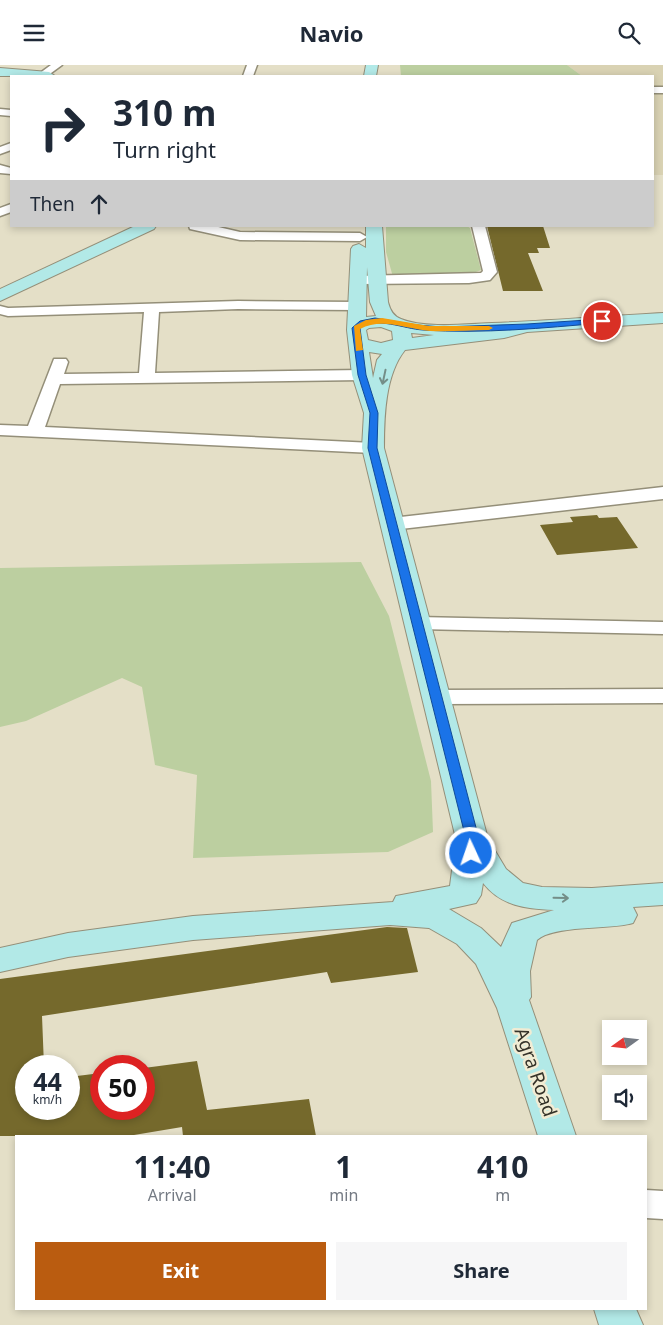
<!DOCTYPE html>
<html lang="en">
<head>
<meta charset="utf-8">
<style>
  body { margin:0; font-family:"Noto Sans",sans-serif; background:#f6f6f7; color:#1f2937; height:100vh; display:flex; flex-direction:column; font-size:19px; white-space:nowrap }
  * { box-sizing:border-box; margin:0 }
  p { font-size:16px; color:#747a83 }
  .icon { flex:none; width:28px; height:28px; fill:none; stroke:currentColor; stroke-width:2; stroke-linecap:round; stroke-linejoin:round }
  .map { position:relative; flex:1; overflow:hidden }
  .sheet { position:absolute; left:15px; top:1070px; width:632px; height:175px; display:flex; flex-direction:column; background:#fff; border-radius:0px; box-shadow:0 2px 8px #0003 }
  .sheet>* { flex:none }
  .hud { position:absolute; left:10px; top:10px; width:644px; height:152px; border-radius:0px; box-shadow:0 2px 8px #0003; background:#fff; color:#1f2937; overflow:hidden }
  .needle { width:32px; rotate:255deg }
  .controls { position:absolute; left:602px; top:955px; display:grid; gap:10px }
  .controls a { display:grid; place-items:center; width:45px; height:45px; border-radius:0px; background:#fff; box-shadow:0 2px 8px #0003; font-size:25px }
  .speed { position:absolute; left:15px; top:990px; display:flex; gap:10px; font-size:25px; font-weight:700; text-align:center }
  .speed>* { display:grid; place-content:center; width:65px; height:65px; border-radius:50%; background:#fff; box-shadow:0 2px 8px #0003; line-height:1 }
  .speed small { font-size:12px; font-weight:400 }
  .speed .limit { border:8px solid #d22; background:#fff; color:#111 }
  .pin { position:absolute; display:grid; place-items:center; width:42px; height:42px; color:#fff; margin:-21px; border:2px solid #fff; border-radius:50%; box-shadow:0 1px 5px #0007 }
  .me { position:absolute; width:55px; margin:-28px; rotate:357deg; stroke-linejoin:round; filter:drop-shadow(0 0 4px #0008) }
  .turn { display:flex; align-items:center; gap:18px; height:105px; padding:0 20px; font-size:22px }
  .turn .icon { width:65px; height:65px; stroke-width:2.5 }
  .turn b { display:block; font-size:35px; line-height:42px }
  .then { display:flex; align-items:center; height:48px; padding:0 20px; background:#0003; gap:10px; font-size:19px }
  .eta { display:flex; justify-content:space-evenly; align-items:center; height:85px; text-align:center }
  .eta b { font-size:30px; font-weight:700; line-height:35px }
  .primary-button { display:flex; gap:10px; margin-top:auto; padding:10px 20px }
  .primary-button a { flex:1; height:58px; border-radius:0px; background:#ba5c10; color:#fff; font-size:20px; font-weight:700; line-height:58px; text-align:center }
  .primary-button a+a { background:#f6f6f7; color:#1f2937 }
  header { display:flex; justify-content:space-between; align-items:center; height:65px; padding:0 20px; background:#fff; font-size:22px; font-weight:700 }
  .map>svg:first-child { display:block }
  .built { fill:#d9d2b3 }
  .green { fill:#bccfa0 }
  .building { fill:#75692c }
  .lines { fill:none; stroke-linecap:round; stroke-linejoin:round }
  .street-casing { stroke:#948f79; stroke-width:3 }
  .secondary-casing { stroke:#948f79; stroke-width:2 }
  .street { fill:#fff; fill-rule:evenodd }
  .secondary { fill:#b2e9e7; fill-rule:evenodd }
  .oneway { stroke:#748e88 }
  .route { fill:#1a73e8; stroke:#114b97 }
  .slow { fill:#f59e0b }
  .labels { text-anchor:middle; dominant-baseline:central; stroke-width:5; stroke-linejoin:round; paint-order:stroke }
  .near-street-label { font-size:19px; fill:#35332a; stroke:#f1ecd4 }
</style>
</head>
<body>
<header><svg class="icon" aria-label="menu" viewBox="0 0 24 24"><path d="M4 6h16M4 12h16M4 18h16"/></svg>Navio<svg class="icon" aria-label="search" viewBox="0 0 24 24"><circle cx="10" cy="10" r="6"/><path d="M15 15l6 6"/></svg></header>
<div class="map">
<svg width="663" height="1260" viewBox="0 0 663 1260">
  <rect width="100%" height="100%" fill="#e4dfc7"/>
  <path class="built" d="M 567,0 L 663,0 L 663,110 L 653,110 L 652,11 L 582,11 Z"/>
  <path class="green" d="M 400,0 L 567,0 L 582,11 L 401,11 Z
    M 386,161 L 467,161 L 470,163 L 481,205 L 468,210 L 393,212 L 386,187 Z
    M 361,497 L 389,551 L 431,716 L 433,767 L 388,787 L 193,793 L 197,710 L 155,700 L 142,622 L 122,613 L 26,656 L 0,662 L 0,503 Z"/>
  <path class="building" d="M 487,161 L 543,161 L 550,183 L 537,183 L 539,188 L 528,188 L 543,226 L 503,226 Z
    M 597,450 L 599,453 L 617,452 L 638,483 L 557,490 L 540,460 L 573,457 L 570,452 Z
    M 387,862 L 407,863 L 418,907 L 331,918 L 327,907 L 42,951 L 44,1001 L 26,1001 L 26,1044 L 69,1044 L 69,1012 L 101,1008 L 101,1044 L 144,1044 L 144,1003 L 197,996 L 207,1045 L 309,1034 L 316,1071 L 183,1071 L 182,1062 L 128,1071 L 0,1071 L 0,914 Z"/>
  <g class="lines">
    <defs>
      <path id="street" d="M 51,0 L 62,0 L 47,11 L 36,11 Z
        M 247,0 L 257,0 L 253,11 L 243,11 Z
        M 652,22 L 663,22 L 663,28 L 652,28 Z
        M 0,44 L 11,45 L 11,51 L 0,50 Z
        M 11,78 L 11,85 L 0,89 L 0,82 Z
        M 0,100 L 11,103 L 11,109 L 0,108 Z
        M 11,139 L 11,147 L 0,151 L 0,143 Z
        M 189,161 L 214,161 L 240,167 L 360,168 L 367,172 L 360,176 L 240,175 L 190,164 Z
        M 472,161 L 485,161 L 497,207 L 490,215 L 469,218 L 358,219 L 351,215 L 358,211 L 481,208 L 483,206 Z
        M 238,236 L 356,237 L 361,238 L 363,241 L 361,244 L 356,245 L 238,244 L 159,247 L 155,308 L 362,305 L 368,307 L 370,310 L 368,313 L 362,315 L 60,319 L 45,362 L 373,378 L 379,379 L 382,383 L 379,387 L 373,388 L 0,370 L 0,360 L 28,361 L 54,294 L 66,294 L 68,297 L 64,309 L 139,308 L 144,247 L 8,251 L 0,249 L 0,241 L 8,243 Z
        M 663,422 L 663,434 L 392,465 L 385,463 L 382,459 L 385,455 L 392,453 Z
        M 418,552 L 663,557 L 663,569 L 418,564 L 411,562 L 407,558 L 411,554 Z
        M 663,624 L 663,638 L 436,639 L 428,637 L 425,632 L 428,627 L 436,625 Z
        M 646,1125 L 663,1126 L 663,1154 L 646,1153 Z"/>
      <path id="secondary" d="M 366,0 L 378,0 L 376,11 L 364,11 Z
        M 0,3 L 49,7 L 55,11 L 0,11 Z
        M 135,161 L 156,161 L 154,164 L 0,236 L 0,224 Z
        M 366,161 L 382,161 L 388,237 C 390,245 393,251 401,254 C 426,264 466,259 492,258 C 549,256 606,251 663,248 L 663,258 L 527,267 L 504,273 L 405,285 C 385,310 384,352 384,383 L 488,774 L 506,804 L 523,818 L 542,822 L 592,823 L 663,818 L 663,840 L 633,842 L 637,850 L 633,858 C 609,865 553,860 537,875 L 530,906 L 531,932 L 529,935 L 576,1071 L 538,1071 L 497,943 L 476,899 L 457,879 L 429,863 L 390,860 L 193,875 L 68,892 L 0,907 L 0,883 L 68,868 L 193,851 L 393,837 L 396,831 L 450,821 L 456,774 L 362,383 L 364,348 L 352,310 L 347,265 L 351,184 L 353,181 L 359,179 L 366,183 ZM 367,202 L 370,237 L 376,251 L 366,252 ZM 381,262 L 392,266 L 393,275 L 381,278 L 368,275 L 366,265 L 369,263 ZM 411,268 L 434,270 L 412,273 ZM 369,287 L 382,289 L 377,295 L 373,313 ZM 483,818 C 501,841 526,844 554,845 L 512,858 L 501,882 L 481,863 L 449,844 L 476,838 L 481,830 Z
        M 594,1244 L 636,1244 L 643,1260 L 599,1260 Z"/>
    </defs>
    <use href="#street" class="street-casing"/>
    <use href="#secondary" class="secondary-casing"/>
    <use href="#street" class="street"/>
    <use href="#secondary" class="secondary"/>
  </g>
  <defs><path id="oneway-shaft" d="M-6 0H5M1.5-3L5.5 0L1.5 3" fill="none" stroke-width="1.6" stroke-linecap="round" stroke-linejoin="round" transform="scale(1.25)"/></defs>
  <g class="oneway">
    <use href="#oneway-shaft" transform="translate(384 312) rotate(102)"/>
    <use href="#oneway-shaft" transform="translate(561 833) rotate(1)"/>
  </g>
  <path class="route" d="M 375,253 L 417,260 L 442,262 L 527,259 L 602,254 L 606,256 L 602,258 C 543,263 483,269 423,265 C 404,264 376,251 360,263 L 366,310 L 378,348 L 377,383 L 479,774 L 476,791 L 467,791 L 465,788 L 466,774 L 368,383 L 370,348 L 358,310 L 352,263 L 360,256 Z"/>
  <path class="slow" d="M 382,253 L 429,261 L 489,261 L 493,263 L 489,265 C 469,265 449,267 430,266 C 406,264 382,252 360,264 L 363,285 L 356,286 L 354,261 L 366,255 Z"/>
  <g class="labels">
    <g class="near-street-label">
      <text transform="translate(536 1007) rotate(71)">Agra Road</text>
    </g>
  </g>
</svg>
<div class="controls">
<a><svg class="needle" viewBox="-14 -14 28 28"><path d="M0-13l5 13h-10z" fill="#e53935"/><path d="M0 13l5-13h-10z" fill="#747a83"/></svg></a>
<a><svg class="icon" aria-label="sound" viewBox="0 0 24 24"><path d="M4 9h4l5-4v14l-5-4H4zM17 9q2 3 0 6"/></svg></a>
</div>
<div class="speed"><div>44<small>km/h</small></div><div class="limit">50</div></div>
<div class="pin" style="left:602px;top:256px;background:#d93025"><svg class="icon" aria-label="arrive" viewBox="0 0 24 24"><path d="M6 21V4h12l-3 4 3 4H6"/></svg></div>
<svg class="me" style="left:471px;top:788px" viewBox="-20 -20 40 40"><circle r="17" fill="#1a73e8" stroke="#fff" stroke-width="3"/><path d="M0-11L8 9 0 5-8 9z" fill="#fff"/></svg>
<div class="hud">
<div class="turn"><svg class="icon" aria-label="right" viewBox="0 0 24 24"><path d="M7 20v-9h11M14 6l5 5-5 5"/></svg><div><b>310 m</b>Turn right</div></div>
<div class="then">Then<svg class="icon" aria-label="ahead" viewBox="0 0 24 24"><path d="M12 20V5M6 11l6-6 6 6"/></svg></div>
</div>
<section class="sheet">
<div class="eta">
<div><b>11:40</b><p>Arrival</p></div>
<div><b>1</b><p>min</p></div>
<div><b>410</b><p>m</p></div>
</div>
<div class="primary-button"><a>Exit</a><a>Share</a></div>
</section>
</div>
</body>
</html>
